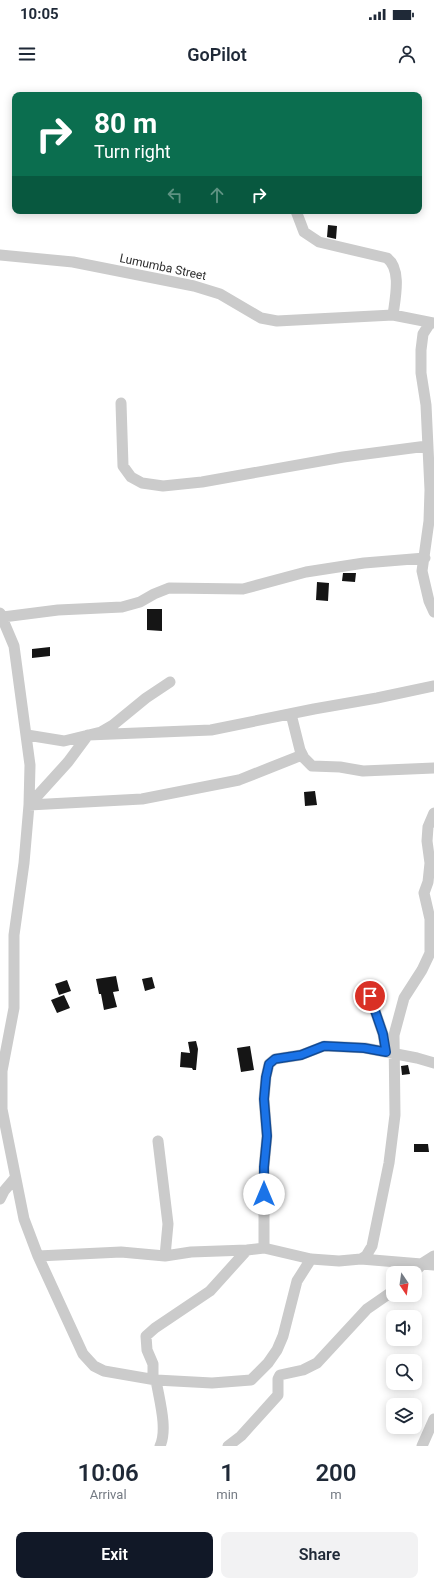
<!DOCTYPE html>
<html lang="en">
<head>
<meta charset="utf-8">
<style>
  body { margin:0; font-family:Roboto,sans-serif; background:#f2f2f3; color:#1f2937; height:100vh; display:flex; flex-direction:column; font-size:15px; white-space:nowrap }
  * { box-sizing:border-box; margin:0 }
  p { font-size:13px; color:#747a83 }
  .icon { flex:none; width:22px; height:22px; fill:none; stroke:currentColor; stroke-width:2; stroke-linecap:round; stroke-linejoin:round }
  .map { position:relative; height:1366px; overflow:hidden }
  .panel { display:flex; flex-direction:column; background:#fff; flex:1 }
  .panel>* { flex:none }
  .top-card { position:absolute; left:12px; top:12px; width:410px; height:122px; border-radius:8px; box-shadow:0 2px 10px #0003; background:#0b6e4f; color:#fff; overflow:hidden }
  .needle { width:26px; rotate:167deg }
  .buttons { position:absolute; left:386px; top:1186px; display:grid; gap:8px }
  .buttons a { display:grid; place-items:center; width:36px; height:36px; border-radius:8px; background:#fff; box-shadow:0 2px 10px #0003; font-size:20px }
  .pin { position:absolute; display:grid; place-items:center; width:34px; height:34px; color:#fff; margin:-17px; border:2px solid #fff; border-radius:50%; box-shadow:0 1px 4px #0007 }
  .me { position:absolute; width:44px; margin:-22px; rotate:0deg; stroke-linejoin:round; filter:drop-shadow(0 0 3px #0008) }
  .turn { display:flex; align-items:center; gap:14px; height:84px; padding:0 16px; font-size:18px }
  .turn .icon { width:52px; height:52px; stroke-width:2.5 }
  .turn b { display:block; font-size:28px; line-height:34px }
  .lanes { display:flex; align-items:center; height:38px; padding:0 16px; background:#0003; justify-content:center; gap:20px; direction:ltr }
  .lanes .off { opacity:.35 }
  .eta { display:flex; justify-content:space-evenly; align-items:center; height:68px; text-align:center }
  .eta b { font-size:24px; font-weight:600; line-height:28px }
  .cta { display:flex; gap:8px; margin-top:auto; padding:8px 16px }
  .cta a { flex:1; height:46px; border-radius:8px; background:#111827; color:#fff; font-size:16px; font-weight:600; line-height:46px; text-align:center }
  .cta a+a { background:#f2f2f3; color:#1f2937 }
  .status { display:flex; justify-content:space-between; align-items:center; height:28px; padding:0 20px; background:#fff; direction:ltr }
  .status svg { height:11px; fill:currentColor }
  header { display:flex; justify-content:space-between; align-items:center; height:52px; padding:0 16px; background:#fff; font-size:18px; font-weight:600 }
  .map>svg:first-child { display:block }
  .building { fill:#151515 }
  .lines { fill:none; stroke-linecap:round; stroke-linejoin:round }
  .minor { stroke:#cbcbcb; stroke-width:11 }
  .route-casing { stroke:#114b97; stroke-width:10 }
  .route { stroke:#1a73e8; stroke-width:7 }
  .labels { text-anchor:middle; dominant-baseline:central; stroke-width:4; stroke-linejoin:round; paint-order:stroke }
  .street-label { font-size:12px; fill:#2e2e2e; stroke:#fff }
</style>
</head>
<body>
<div class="status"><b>10:05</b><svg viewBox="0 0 49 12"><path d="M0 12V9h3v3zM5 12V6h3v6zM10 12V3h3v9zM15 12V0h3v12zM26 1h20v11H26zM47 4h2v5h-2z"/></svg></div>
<header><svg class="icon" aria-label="menu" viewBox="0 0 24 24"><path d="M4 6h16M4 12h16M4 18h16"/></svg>GoPilot<svg class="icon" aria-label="person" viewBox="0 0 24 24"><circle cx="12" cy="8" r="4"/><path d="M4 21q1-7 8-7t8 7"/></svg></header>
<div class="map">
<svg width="434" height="1366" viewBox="0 0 434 1366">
  <rect width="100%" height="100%" fill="#fff"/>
  <path class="building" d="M 328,145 L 337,146 L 336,159 L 327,157 Z
    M 343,493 L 356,493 L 355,502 L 342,501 Z
    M 317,502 L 329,503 L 328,521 L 316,520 Z
    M 147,529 L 162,529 L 162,551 L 147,550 Z
    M 50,567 L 50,576 L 32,578 L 32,569 Z
    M 315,711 L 317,725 L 305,726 L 304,712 Z
    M 116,896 L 119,911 L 113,912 L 117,927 L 104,930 L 101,914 L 99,914 L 96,899 Z
    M 152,897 L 155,908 L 145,911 L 142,899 Z
    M 67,900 L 71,911 L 59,915 L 55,904 Z
    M 64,915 L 70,928 L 57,933 L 51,920 Z
    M 196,961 L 198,969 L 196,990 L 193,990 L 192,988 L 180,987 L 181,972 L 190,973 L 188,962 Z
    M 250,966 L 254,990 L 241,992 L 237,968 Z
    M 408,985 L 410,994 L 402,995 L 401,986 Z
    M 414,1064 L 428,1064 L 429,1072 L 414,1072 Z"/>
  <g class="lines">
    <path class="minor" d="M 296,131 L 304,152 L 319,162 L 387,178 C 402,189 395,219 393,235
      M 0,175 L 73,182 L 194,206 L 220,214 L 261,238 L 277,241 L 393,235 L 434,243
      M 430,243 L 423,254 L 421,270 L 421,293 L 426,325 L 430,410 L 429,441 L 422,491 L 429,521 L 434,532
      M 121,323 L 123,386 L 131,397 L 142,403 L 163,406 L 202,402 L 343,377 L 427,366
      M 0,533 L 14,566 L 30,685 L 29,725 L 24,783 L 14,855 L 14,928 L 2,991 L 2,1029 L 24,1139 L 38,1176 L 83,1274 L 94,1286 L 104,1291 L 156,1300 L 212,1303 L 251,1300 L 268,1283 L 277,1270 L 283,1256 L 297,1201 L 311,1179
      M 3,537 L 58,530 L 122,527 L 140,522 L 154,514 L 169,508 L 243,509 L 306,492 L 364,483 L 425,478
      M 291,634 L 300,670 L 304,678 L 312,686 L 340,687 L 363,691 L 434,688
      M 27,655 L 64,661 L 101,652 L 113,645 L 146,618 L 170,602
      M 29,725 L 68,682 L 88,655 L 211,650 L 314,629 L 377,618 L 434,606
      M 29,725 L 142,719 L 239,700 L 302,675
      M 370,916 L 383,954 L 386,972
      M 158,1061 L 168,1144 L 165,1176
      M 0,1119 L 4,1111 L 15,1098
      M 264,1168 L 264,1087 L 267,1056 L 264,1019 L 266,997 L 269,984 L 275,979 L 301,975 L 324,966 L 365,968 L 417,978 L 434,983
      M 38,1176 L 121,1172 L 165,1176 L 191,1172 L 247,1170 L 264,1168 L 311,1179 L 339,1181 L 361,1179 L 366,1176 L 372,1166 L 389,1083 L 395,1035 L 394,955 L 404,918 L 422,890 L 430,873 L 430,839 L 424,813 L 428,802 L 430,783 L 427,761 L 428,747 L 434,733
      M 361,1179 L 434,1185
      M 414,1193 L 423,1183 L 434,1176
      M 153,1300 L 153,1284 L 147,1270 L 146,1256 L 155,1248 L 210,1211 L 247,1170
      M 156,1300 C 159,1319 168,1349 160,1366
      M 228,1366 L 241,1356 L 278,1315 L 278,1299 L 280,1295 L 303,1290 L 317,1283 L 367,1229 L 393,1211
      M 422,1366 L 434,1339"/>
  </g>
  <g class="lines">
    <defs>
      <path id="route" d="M 264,1114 L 264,1087 L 267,1056 L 264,1019 L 266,997 L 269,984 L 275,979 L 301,975 L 324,966 L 364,968 L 386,972 L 383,954 L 370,916"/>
    </defs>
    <use href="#route" class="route-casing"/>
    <use href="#route" class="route"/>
  </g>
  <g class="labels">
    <g class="street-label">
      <text transform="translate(163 187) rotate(12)">Lumumba Street</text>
    </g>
  </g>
</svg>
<div class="buttons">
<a><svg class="needle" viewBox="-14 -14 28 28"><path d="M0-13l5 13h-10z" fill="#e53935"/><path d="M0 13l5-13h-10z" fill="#747a83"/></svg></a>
<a><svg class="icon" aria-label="sound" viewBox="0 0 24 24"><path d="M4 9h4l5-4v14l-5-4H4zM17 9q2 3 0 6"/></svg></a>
<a><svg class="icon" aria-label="search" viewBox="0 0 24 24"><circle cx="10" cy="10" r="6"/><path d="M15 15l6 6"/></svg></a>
<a><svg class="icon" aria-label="layers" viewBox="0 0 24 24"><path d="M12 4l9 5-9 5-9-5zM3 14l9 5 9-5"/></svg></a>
</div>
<div class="pin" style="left:370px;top:916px;background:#d93025"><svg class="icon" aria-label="arrive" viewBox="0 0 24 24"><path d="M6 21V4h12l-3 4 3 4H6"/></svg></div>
<svg class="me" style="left:264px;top:1114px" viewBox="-20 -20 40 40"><circle r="19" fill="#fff"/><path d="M0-13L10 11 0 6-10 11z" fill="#1a73e8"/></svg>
<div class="top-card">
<div class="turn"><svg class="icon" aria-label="right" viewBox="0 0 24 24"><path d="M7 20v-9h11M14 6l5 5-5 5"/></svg><div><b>80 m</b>Turn right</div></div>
<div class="lanes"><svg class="icon off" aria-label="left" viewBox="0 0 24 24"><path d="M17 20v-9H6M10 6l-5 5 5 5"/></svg><svg class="icon off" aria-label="ahead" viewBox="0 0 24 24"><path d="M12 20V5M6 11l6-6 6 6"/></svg><svg class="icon" aria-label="right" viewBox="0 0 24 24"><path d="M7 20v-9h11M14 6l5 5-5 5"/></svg></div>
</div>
</div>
<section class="panel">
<div class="eta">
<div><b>10:06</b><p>Arrival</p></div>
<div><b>1</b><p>min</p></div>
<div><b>200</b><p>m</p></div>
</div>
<div class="cta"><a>Exit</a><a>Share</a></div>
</section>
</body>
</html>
